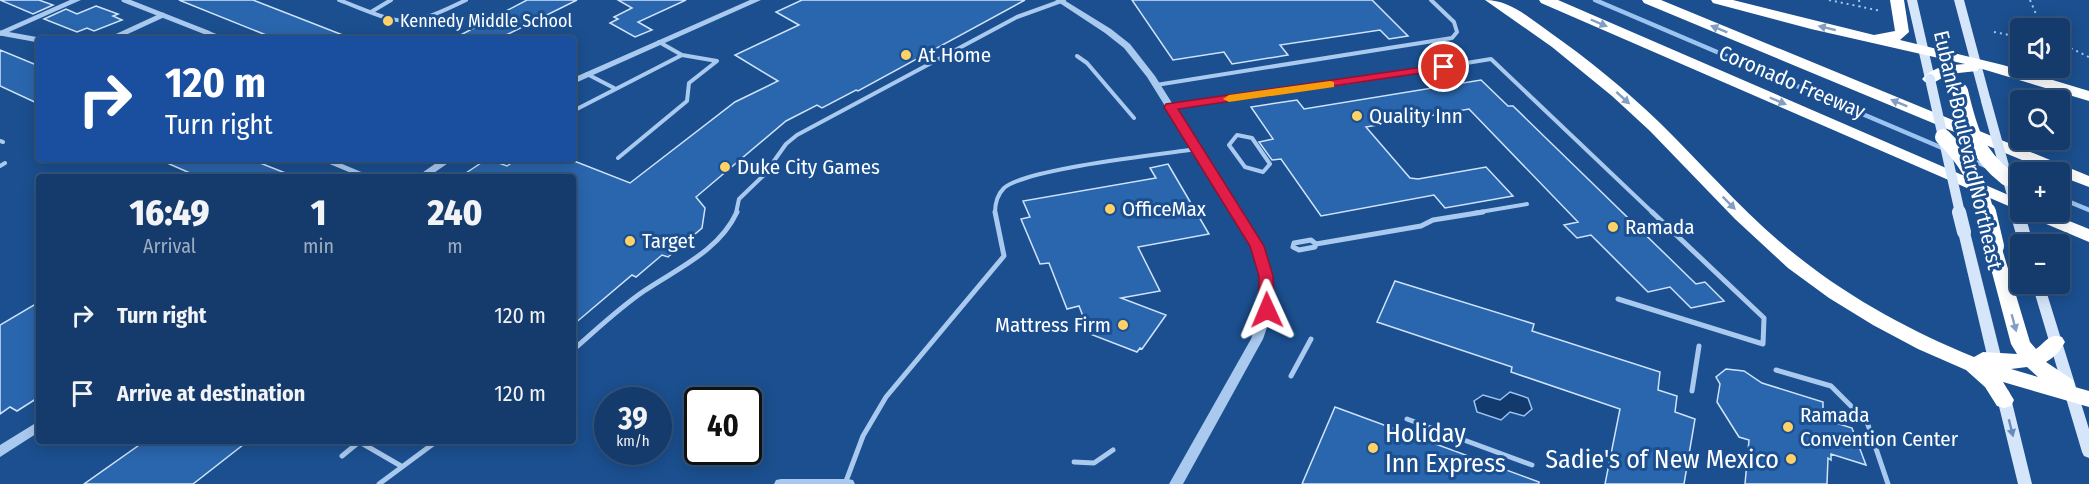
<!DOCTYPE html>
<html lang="en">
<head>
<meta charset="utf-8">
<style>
  body { margin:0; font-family:"Fira Sans Condensed",sans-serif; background:#1d4271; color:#f1f3f6; height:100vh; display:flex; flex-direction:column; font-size:22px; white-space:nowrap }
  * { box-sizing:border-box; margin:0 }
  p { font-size:20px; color:#9dadc1 }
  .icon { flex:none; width:33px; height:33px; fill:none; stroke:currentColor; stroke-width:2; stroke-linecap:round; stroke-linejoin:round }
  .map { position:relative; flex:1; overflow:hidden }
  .drawer { position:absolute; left:36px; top:174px; width:540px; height:270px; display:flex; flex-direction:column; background:#143b6b; border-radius:6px; box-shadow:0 3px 15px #0003,0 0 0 2px #33557e }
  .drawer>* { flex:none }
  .hud { position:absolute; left:36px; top:36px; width:540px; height:126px; border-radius:6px; box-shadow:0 3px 15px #0003,0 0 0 2px #33557e; background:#1a4fa0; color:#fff; overflow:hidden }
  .buttons { position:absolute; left:2010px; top:18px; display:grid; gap:12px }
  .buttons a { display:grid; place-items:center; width:60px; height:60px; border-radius:6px; background:#143b6b; box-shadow:0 3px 15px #0003,0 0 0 2px #33557e; font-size:30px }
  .speed { position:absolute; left:594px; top:387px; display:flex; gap:12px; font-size:30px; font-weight:700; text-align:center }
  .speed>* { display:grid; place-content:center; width:78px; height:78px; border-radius:50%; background:#143b6b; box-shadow:0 3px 15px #0003,0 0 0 2px #33557e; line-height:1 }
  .speed small { font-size:15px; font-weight:400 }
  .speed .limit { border:3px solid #111; border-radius:9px; background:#fff; color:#111 }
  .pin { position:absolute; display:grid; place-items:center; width:51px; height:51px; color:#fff; margin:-26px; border:3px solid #fff; border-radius:50%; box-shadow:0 2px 6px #0007 }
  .me { position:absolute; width:66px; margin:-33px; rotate:359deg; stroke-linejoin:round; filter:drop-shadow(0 0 4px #0008) }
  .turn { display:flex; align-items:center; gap:21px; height:126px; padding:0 30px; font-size:27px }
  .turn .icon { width:78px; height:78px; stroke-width:2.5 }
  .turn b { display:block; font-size:42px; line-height:51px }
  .eta { display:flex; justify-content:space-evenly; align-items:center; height:102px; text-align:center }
  .eta b { font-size:36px; font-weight:800; line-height:42px }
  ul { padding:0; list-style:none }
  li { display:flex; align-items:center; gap:18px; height:78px; padding:0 30px }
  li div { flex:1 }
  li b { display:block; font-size:22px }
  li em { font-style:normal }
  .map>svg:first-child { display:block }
  .water { fill:#123a6d; stroke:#9cc4f0; stroke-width:1.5 }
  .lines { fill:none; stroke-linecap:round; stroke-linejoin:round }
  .stream { stroke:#9cc4f0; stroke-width:4.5 }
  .building { fill:#2a66ad; stroke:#cfe3fa; stroke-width:1.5 }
  .path { stroke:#a9c9ee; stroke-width:2; stroke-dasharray:2 4; stroke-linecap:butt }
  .service-far1 { stroke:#a9c9ee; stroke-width:4 }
  .service { stroke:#a9c9ee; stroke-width:5 }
  .pedestrian { stroke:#a9c9ee; stroke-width:4.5 }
  .minor { stroke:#a9c9ee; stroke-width:5 }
  .tertiary { fill:#a9c9ee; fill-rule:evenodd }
  .secondary { fill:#d6e6fa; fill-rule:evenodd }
  .motorway { fill:#fff; fill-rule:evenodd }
  .secondary-bridge-far1 { stroke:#d6e6fa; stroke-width:10 }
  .secondary-bridge { stroke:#d6e6fa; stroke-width:14 }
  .motorway-bridge-far1 { stroke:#fff; stroke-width:16 }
  .motorway-bridge { stroke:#fff; stroke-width:20 }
  .oneway { fill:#829ec1 }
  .oneway2 { fill:#668bba }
  .route { fill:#e11d48; stroke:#92132f; stroke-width:1.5 }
  .slow { fill:#f59e0b }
  .poi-dot { fill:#ffd166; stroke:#1b4f8f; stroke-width:2 }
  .labels { text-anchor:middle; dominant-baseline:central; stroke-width:6; stroke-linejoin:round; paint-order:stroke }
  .far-poi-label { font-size:18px; fill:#fff; stroke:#1b4f8f; text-anchor:start }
  .poi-label { font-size:21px; fill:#fff; stroke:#1b4f8f; text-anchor:start }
  .street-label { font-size:21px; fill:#fff; stroke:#1b4f8f }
  .near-poi-label { font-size:26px; fill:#fff; stroke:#1b4f8f; text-anchor:start }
</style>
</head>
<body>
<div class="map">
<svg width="2089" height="484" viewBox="0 0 2089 484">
  <rect width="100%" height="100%" fill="#1b4f8f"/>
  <path class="water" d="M 1510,392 L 1528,398 L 1532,409 L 1524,416 L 1510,412 L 1501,420 L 1477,412 L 1474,401 L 1483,395 L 1500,400 Z"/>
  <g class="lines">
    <path class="stream" d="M 1595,0 L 1947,150
      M 1969,159 L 1988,167
      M 2010,177 L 2020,181
      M 2060,198 L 2089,210"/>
  </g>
  <path class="building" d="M 0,0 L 39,0 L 53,5 L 33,14 Z
    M 179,0 L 253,0 L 353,39 L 276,39 Z
    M 527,0 L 577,0 L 498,39 L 453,39 Z
    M 618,0 L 686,0 L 638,22 L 652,30 L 635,37 L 610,23 L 618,19 L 614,17 L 632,8 Z
    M 802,0 L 1025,0 L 858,91 L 856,90 L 822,108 L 817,105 L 786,121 L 696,197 L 705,208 L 702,228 L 668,257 L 662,255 L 636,277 L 632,275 L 573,325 L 573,177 L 460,177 L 487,159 L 507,166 L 517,159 L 569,159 L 630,183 L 735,102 L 778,81 L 735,55 L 799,25 L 776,12 Z
    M 1132,0 L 1372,0 L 1408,36 L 1389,39 L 1380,30 L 1280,45 L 1288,55 L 1232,64 L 1224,52 L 1173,60 Z
    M 96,6 L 118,14 L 113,16 L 122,20 L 94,31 L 87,28 L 77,32 L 44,19 L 66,9 L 77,14 Z
    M 0,50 L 39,66 L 39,104 L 0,86 Z
    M 1481,80 L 1508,106 L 1513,106 L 1696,284 L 1705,282 L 1724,301 L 1691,308 L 1670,287 L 1648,292 L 1591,235 L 1577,238 L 1564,225 L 1578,222 L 1469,109 L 1366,127 L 1410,178 L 1418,179 L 1486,167 L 1513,196 L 1445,208 L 1434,195 L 1321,216 L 1281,159 L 1272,160 L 1259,142 L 1273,139 L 1251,107 L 1297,100 L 1304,109 Z
    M 158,159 L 250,159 L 293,176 L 199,177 Z
    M 1168,164 L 1209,234 L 1138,247 L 1160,291 L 1121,298 L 1166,315 L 1142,349 L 1140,348 L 1137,352 L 1090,334 L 1079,306 L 1067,309 L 1049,263 L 1040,264 L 1021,219 L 1030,217 L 1023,201 L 1156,178 L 1150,168 Z
    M 1395,281 L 1534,324 L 1532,331 L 1660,372 L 1658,390 L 1677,396 L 1675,412 L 1695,419 L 1684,484 L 1605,484 L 1620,409 L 1511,372 L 1512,367 L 1377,322 Z
    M 39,302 L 39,397 L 17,411 L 10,407 L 0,414 L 0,325 Z
    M 1726,369 L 1744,371 L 1762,383 L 1823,402 L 1823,419 L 1852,428 L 1866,465 L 1831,454 L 1831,460 L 1828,458 L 1827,484 L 1745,484 L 1749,440 L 1739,437 L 1717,402 L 1720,384 L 1716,377 Z
    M 1335,407 L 1539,482 L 1539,484 L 1302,484 Z
    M 145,441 L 248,441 L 193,484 L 84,484 Z"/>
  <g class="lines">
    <path class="path" d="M 1829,0 L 1881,11
      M 1859,0 L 1860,7
      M 2030,0 L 2039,21 L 2045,28
      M 1994,32 L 2020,37
      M 2060,43 L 2089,57"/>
    <path class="service-far1" d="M 339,0 C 402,24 403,31 466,0
      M 371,12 L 391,0
      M 1077,56 L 1087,63 L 1134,118
      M 587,74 L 614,88
      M 1156,85 L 1452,38 L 1457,32 L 1454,22 L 1431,0
      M 1170,107 L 1350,82 L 1491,59 L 1653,213
      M 573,111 L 682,55
      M 1237,135 L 1252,138 L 1270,164 L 1263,172 L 1245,167 L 1229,145 Z
      M 0,141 L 3,142
      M 618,158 L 687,101 L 689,83 L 717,61 L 682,55 L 659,42
      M 0,166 L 5,163
      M 736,213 L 739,199 L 764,175 L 786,144 L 797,135 L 1017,17 L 1064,0
      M 995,213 C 995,204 997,195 1004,188 C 1028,168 1159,155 1196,149
      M 1474,213 L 1527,204"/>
    <path class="service" d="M 1293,247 L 1299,250 L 1315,247 L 1316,244 L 1421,226 L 1433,220 L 1483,212
      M 1293,247 L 1294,243 L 1311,240 L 1316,244
      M 1618,299 L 1763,344 L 1764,318 L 1652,212
      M 573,350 C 596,330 619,308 644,291 C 678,268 719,251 737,212
      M 1776,370 L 1831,386 L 1867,422 L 1888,484
      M 1291,376 L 1311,339
      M 1692,391 L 1699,346
      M 1407,419 L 1532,465
      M 358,441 L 401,466
      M 342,456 L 359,442
      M 1074,462 L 1094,463 L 1113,450
      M 379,484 L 437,441
      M 845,484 L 863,436 L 886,397 L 1004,256 L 995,212"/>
    <path class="pedestrian" d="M 208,33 L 223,39"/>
    <path class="minor" d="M 124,0 L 208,33
      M 0,33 L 39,40
      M 111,39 L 163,15
      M 324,159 L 367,177"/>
    <path class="tertiary" d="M 70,0 L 81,0 L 0,36 L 0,31 Z
      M 750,0 L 761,0 L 573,84 L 573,78 Z
      M 1055,0 L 1064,0 L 1111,29 L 1130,44 L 1155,76 L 1262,246 L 1271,276 L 1273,310 L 1263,339 L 1183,484 L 1169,484 L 1251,339 L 1261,310 L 1261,276 L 1252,246 L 1147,77 L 1124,48 L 1105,33 Z
      M 442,159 L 454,159 L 428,177 L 416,177 Z
      M 39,421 L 39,432 L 0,457 L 0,445 Z
      M 781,479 L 848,479 L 853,480 L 855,484 L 774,484 L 776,480 Z"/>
    <path class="secondary" d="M 1907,0 L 1917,0 L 1935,79 L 1934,81 L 1930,82 L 1925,79 Z
      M 1954,0 L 1964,0 L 1991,101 L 1990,103 L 1982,103 L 1981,101 Z
      M 1964,228 L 1970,232 L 2004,368 L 2002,372 L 1992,372 L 1990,368 L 1958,232 Z
      M 2032,284 L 2044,284 L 2089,429 L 2089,458 L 2084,456 L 2082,452 Z
      M 2003,389 L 2008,390 L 2010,394 L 2032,484 L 2018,484 L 1996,394 L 1998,390 Z"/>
    <path class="motorway" d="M 1485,0 C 1510,0 1528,17 1548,31 C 1588,59 1626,90 1660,123 C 1707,169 1749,219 1801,259 C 1853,300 1913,332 1974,357 L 1983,352 L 2017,354 L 2011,344 L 1985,246 L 1988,242 L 2000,242 L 2030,342 L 2036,349 C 2046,342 2049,333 2062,337 L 2065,342 C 2060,351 2055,357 2046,362 L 2073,380 L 2075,387 L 2089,391 L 2089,407 L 2003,382 L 2014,400 L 2011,406 L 2004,408 L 1997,406 L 1985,387 L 1966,370 L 1918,349 L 1873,325 L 1829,298 L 1788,268 L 1735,219 L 1650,131 L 1612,96 L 1552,47 ZM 2027,367 L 2038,377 L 2011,369 Z
      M 1539,0 L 1558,0 L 2020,200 L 2020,211 L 1541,3 Z
      M 1642,0 L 1661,0 L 2089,176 L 2089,187 L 2060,176 L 2060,172 L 2051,172 L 1644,3 Z
      M 1711,0 L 1733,0 L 1874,35 L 1895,31 L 1890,0 L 1904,0 L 1909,32 L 1900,40 L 2003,65 L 2089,91 L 2089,101 L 1979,68 L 1977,71 L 1949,74 L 1935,82 L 1925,82 L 1922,79 C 1934,66 1949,65 1965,64 L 1811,29 L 1713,3 Z
      M 2024,212 L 2047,212 L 2089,229 L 2089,242 L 2027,216 Z"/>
    <path class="secondary-bridge-far1" d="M 1930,79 L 1960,213
      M 1986,101 L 2017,213"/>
    <path class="secondary-bridge" d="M 1959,212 L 1964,232
      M 2017,212 L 2026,244"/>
    <path class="motorway-bridge-far1" d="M 1960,91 C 1969,129 1975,153 2007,178
      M 1943,137 C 1966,159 1979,182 1986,213"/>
    <path class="motorway-bridge" d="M 1986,212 L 1994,246"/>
  </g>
  <defs><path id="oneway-solid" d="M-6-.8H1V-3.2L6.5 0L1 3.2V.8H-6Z" transform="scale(1.5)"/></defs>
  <g class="oneway">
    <use href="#oneway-solid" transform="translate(1599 23) rotate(23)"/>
    <use href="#oneway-solid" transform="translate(1827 28) rotate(-166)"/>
    <use href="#oneway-solid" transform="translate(1719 29) rotate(-158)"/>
    <use href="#oneway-solid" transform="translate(1623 98) rotate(42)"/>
    <use href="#oneway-solid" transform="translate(1778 101) rotate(23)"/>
    <use href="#oneway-solid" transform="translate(1899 103) rotate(-158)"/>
    <use href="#oneway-solid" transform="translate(1729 203) rotate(45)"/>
    <use href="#oneway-solid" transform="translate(2014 323) rotate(75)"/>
  </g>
  <use class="oneway2" href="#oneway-solid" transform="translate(2011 428) rotate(76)"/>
  <path class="route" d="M 1444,64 L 1448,65 L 1448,69 L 1178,109 L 1264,246 L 1273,276 L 1274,310 L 1267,316 L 1261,314 L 1259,310 L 1259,276 L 1250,246 L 1164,107 L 1166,104 Z"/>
  <path class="slow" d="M 1330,81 L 1334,82 L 1334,87 L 1229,102 L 1223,99 L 1229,95 Z"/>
  <g class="poi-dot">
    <circle cx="388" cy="21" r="6"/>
    <circle cx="906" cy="55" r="6"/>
    <circle cx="1357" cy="116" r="6"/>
    <circle cx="725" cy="167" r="6"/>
    <circle cx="1110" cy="209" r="6"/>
    <circle cx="1613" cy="227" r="6"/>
    <circle cx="630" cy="241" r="6"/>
    <circle cx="1123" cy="325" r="6"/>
    <circle cx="1788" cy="427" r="6"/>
    <circle cx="1373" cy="448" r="6"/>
    <circle cx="1791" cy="459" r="6"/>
  </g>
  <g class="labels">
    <g class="far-poi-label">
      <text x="400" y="21">Kennedy Middle School</text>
    </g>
    <g class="poi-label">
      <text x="918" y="55">At Home</text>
      <text x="1369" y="116">Quality Inn</text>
      <text x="737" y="167">Duke City Games</text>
      <text x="1122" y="209">OfficeMax</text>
      <text x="1625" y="227">Ramada</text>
      <text x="642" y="241">Target</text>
      <text x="1111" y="325" text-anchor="end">Mattress Firm</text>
      <text x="1800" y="415">Ramada<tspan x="1800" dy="24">Convention Center</tspan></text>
    </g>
    <g class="street-label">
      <text transform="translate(1792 82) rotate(23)">Coronado Freeway</text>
      <text transform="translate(1968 150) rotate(77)">Eubank Boulevard Northeast</text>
    </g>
    <g class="near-poi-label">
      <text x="1385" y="433">Holiday<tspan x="1385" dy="30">Inn Express</tspan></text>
      <text x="1779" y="459" text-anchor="end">Sadie's of New Mexico</text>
    </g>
  </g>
</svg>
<div class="buttons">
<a><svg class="icon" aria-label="sound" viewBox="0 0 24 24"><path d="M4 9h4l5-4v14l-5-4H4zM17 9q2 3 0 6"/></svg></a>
<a><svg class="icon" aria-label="search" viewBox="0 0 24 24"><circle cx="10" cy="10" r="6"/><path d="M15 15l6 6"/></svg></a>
<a>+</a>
<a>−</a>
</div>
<div class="speed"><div>39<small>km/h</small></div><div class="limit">40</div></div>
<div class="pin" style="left:1444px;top:67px;background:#d93025"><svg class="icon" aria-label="arrive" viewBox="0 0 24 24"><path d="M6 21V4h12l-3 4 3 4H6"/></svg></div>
<svg class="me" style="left:1267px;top:310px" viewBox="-20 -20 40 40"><path d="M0-17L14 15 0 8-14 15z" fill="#e11d48" stroke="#fff" stroke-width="4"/></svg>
<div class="hud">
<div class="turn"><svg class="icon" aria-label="right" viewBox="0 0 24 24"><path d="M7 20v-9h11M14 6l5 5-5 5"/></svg><div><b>120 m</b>Turn right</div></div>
</div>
<section class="drawer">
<div class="eta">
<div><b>16:49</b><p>Arrival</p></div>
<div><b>1</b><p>min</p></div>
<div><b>240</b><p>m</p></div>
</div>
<ul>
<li><svg class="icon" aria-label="right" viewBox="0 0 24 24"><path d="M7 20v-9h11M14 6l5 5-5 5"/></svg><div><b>Turn right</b></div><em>120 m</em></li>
<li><svg class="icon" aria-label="arrive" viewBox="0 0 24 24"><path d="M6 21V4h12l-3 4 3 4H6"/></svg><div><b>Arrive at destination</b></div><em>120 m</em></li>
</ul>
</section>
</div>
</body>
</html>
